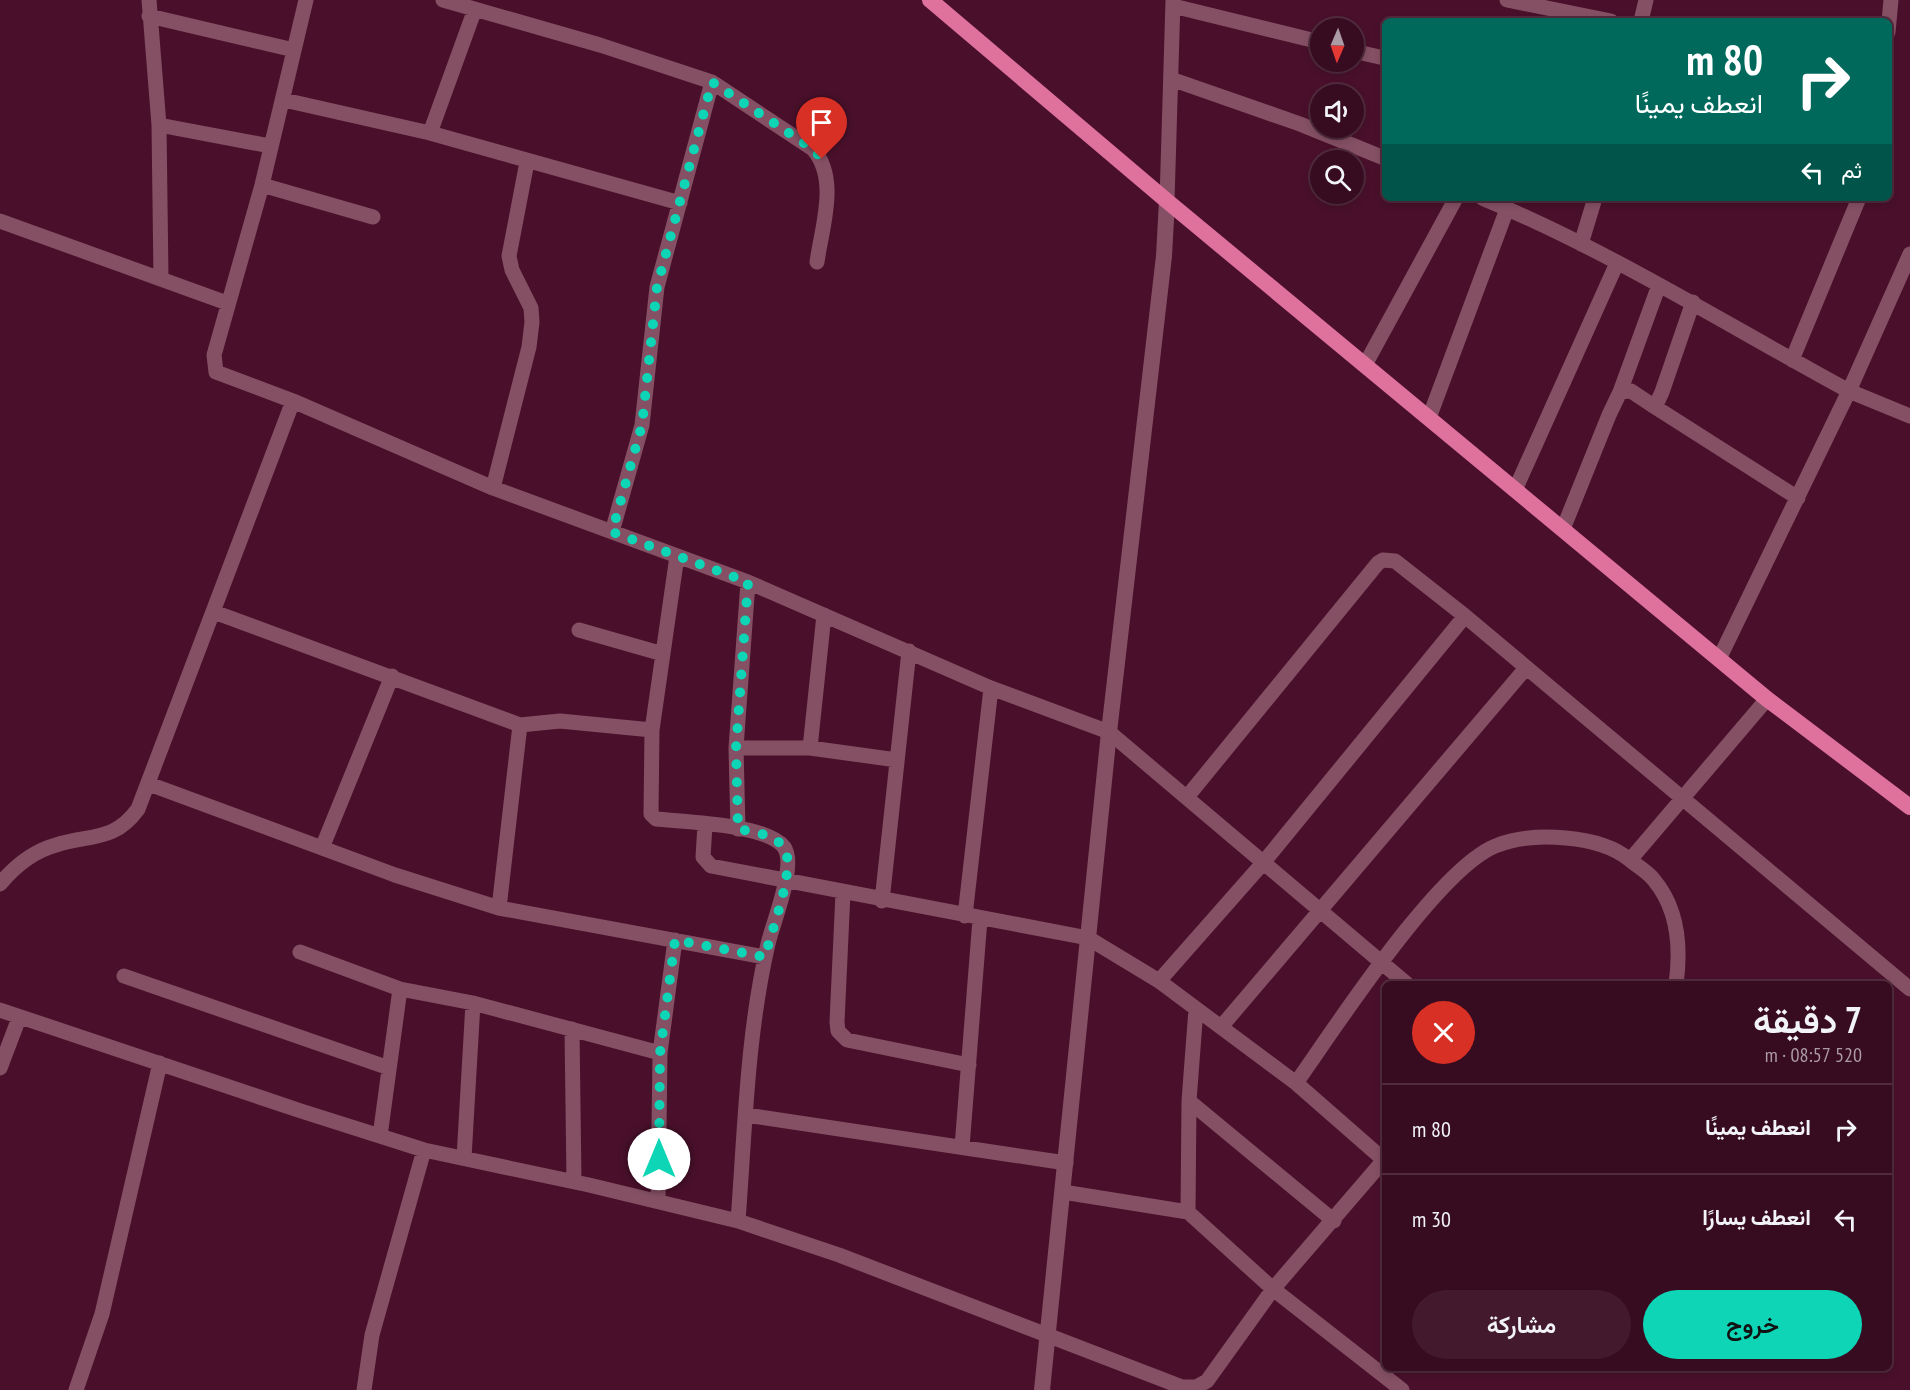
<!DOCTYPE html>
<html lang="ar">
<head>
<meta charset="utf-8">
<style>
  body { margin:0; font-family:"PT Sans Narrow",Vazirmatn,sans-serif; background:#431a2d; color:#f1f3f6; direction:rtl; height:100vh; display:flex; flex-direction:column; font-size:22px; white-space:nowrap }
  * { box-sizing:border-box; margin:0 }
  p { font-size:20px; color:#ab9ba5 }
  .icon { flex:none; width:33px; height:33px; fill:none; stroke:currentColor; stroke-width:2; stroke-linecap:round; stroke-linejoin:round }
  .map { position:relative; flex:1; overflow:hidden; direction:ltr }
  .panel { position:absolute; left:1382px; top:981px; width:510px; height:390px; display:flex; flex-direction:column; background:#380c20; border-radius:9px; box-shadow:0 3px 9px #0003,0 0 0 2px #522c3e; direction:rtl }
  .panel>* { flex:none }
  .hud { position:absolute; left:1382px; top:18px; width:510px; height:183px; border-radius:9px; box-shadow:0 3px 9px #0003,0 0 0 2px #522c3e; direction:rtl; background:#00695c; color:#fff; overflow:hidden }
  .needle { width:39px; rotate:182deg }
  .buttons { position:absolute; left:1310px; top:18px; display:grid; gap:12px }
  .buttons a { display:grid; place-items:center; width:54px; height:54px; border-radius:50%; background:#380c20; box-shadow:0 3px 9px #0003,0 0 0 2px #522c3e; font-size:30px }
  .pin { position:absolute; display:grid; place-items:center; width:51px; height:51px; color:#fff; margin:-62px -26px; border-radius:50% 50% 50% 0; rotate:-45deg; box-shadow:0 0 6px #0007 }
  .pin .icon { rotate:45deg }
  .me { position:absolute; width:66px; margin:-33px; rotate:0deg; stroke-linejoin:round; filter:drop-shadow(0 0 4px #0008) }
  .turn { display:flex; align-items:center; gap:21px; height:126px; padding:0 30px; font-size:27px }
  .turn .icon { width:78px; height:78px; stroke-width:2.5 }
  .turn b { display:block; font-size:42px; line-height:51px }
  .then { display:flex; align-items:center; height:57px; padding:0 30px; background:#0003; gap:12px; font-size:22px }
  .round { display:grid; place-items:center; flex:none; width:63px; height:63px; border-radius:32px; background:#431a2d }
  .overview { display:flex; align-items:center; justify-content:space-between; height:102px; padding:0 30px }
  h1 { font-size:36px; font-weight:600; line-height:45px }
  .button { display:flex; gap:12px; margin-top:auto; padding:12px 30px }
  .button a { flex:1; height:69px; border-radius:36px; background:#0dd5b5; color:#111; font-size:24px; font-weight:600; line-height:69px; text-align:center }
  .button a+a { background:#431a2d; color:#f1f3f6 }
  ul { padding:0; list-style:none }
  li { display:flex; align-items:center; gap:18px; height:90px; padding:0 30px; border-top:2px solid #522c3e }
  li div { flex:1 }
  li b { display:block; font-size:22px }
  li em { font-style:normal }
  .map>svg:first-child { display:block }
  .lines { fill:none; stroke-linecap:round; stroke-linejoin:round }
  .minor { stroke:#855064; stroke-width:15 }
  .tertiary { stroke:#855064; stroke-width:16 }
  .primary { stroke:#df719d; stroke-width:16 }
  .route { stroke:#0dd5b5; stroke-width:10; stroke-dasharray:0 18 }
</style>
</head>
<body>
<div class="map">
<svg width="1910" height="1390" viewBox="0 0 1910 1390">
  <rect width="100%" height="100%" fill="#4a102b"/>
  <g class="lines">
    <path class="minor" d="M 149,0 L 159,125 L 161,278
      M 306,0 L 262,185 L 214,355 L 216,372 L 293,401 L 493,488 L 748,582 L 991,688 L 1109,732 L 1407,984
      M 443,0 L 600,45 L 712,82 L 813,149 C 839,179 822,226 817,262
      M 1507,0 L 1611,21
      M 1173,6 L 1320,42
      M 149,16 L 294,50
      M 1641,21 L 1646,0
      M 1888,32 L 1891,0
      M 1353,51 L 1384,58
      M 1171,79 L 1300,124 L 1384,158
      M 284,100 L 430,133 L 680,203
      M 159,125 L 270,146
      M 430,133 L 475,9
      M 262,185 L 373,217
      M 1482,198 C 1610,251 1727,325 1849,391 L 1719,659
      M 1167,201 L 1173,0
      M 0,221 L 227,303
      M 1581,244 L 1595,198
      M 1910,254 L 1849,391 L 1910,416
      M 1693,302 L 1662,392 L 1655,407 L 1798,498
      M 1792,360 L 1859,198
      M 1365,365 L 1456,198
      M 1620,392 L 1659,285
      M 1429,418 L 1507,209
      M 493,488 L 529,347 L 532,322 L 531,308 L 512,270 L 509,256 L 527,162
      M 1515,490 L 1617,263
      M 1563,529 L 1609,415 L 1620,392 L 1631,391 L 1655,407
      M 612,532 L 642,425 L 657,287 L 712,82
      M 677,556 L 652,730 L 651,814 L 656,819 C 685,822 766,824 784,847 C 797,865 773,922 768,944 C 747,1034 745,1129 738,1221
      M 214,612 L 520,725 L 560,721 L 652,730
      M 579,630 L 663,654
      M 736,748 L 810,748 L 897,760
      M 810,748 L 824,615
      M 149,784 L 395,875 L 499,908 L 520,725
      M 1187,797 L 1378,563 L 1383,560 L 1395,561 L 1465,616 L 1910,989
      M 705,825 L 703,857 L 711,866 L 1088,938 L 1159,981 L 1296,1083 L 1384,1160
      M 738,829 L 736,748 L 748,582
      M 322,848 L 392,676
      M 1630,860 L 1767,699
      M 0,884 C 15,866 34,851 56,845 C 91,834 114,842 138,809 L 293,401
      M 843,893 L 837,1022 L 838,1031 L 847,1040 L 969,1065
      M 882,901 L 909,651
      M 499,908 L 765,957
      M 965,916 L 991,688
      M 300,952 L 400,989
      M 124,976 L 389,1068
      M 1159,981 L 1263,863 L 1465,616
      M 1196,1009 L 1189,1101 L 1188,1212 L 1273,1289 L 1402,1390
      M 0,1010 L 301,1111 L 424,1150 L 589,1185 L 738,1221 L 839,1255 L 1182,1387 L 1196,1387 L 1207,1381 L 1273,1289 L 1384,1160
      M 1221,1027 L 1526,668
      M 572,1029 L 574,1182
      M 0,1068 L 19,1018
      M 1296,1083 C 1335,1028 1440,865 1498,845 C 1519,837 1544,836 1566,838 C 1589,840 1612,845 1630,860 C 1637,866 1648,872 1654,880 C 1679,910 1681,948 1676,984
      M 1189,1101 L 1334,1221
      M 746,1115 L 1066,1163
      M 380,1136 L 400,989 L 473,1003 L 660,1053 L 675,940
      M 962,1147 L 980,919
      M 464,1158 L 473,1003
      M 1063,1192 L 1188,1212
      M 658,1201 L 660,1053
      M 76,1390 L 102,1314 L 160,1063
      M 364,1390 L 372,1335 L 424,1150"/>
    <path class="tertiary" d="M 1042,1390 L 1109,732 L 1164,256 L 1167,201"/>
    <path class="primary" d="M 930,0 L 1167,201 L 1767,699 L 1910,807"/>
  </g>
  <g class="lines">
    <path class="route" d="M 659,1159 L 660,1053 L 675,940 L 765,957 C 770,934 797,867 784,848 C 775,834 753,832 738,829 L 736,748 L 748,582 L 612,532 L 642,425 L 657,287 L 712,82 L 813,149 L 822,159"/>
  </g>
</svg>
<div class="buttons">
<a><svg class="needle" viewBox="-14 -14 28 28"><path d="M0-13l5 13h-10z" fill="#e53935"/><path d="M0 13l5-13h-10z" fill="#ab9ba5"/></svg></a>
<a><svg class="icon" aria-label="sound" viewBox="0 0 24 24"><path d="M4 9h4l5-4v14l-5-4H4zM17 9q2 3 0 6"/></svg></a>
<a><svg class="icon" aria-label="search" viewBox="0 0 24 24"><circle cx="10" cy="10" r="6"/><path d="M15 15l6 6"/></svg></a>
</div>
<div class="pin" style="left:822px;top:159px;background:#d93025"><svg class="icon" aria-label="arrive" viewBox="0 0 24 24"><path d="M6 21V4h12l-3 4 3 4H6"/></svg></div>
<svg class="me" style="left:659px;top:1159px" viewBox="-20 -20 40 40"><circle r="19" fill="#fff"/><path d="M0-13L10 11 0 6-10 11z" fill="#0dd5b5"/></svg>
<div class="hud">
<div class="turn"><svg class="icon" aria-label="right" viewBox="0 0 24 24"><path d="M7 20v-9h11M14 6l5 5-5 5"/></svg><div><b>80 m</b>انعطف يمينًا</div></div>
<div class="then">ثم<svg class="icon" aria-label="left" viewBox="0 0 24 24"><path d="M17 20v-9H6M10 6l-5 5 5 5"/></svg></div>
</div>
<section class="panel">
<div class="overview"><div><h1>7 دقيقة</h1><p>520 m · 08:57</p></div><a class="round" style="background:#d93025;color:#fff"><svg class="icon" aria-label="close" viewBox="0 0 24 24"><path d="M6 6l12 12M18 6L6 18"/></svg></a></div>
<ul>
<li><svg class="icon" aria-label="right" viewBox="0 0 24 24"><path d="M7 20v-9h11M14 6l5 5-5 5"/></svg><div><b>انعطف يمينًا</b></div><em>80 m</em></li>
<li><svg class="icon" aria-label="left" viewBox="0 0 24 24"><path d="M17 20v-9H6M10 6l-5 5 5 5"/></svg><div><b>انعطف يسارًا</b></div><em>30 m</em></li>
</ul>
<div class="button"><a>خروج</a><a>مشاركة</a></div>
</section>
</div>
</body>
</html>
